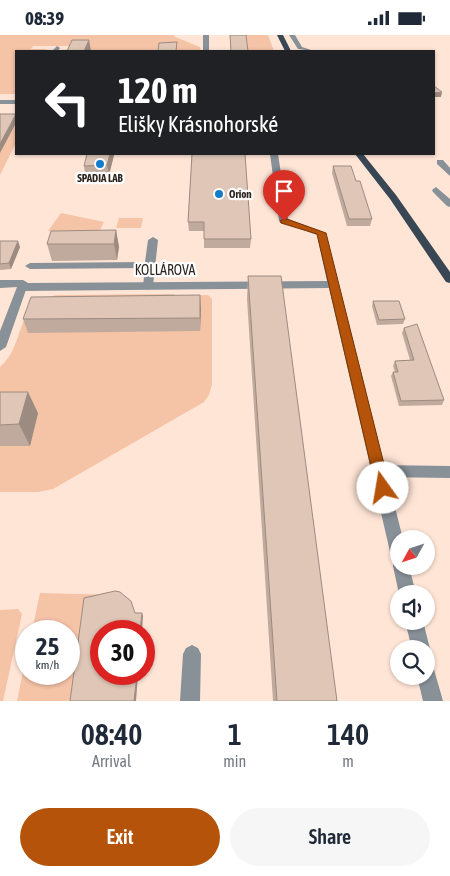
<!DOCTYPE html>
<html lang="en">
<head>
<meta charset="utf-8">
<style>
  body { margin:0; font-family:"Asap Condensed",sans-serif; background:#f6f6f7; color:#1f2937; height:100vh; display:flex; flex-direction:column; font-size:19px; white-space:nowrap }
  * { box-sizing:border-box; margin:0 }
  p { font-size:16px; color:#747a83 }
  .icon { flex:none; width:28px; height:28px; fill:none; stroke:currentColor; stroke-width:2; stroke-linecap:round; stroke-linejoin:round }
  .map { position:relative; height:666px; overflow:hidden }
  .panel { display:flex; flex-direction:column; background:#fff; flex:1 }
  .panel>* { flex:none }
  .banner { position:absolute; left:15px; top:15px; width:420px; height:105px; border-radius:0px; box-shadow:0 1px 4px #0004; background:#202124; color:#fff; overflow:hidden }
  .needle { width:32px; rotate:230deg }
  .buttons { position:absolute; left:390px; top:495px; display:grid; gap:10px }
  .buttons a { display:grid; place-items:center; width:45px; height:45px; border-radius:50%; background:#fff; box-shadow:0 1px 4px #0004; font-size:25px }
  .speed { position:absolute; left:15px; top:585px; display:flex; gap:10px; font-size:25px; font-weight:700; text-align:center }
  .speed>* { display:grid; place-content:center; width:65px; height:65px; border-radius:50%; background:#fff; box-shadow:0 1px 4px #0004; line-height:1 }
  .speed small { font-size:12px; font-weight:400 }
  .speed .limit { border:8px solid #d22; background:#fff; color:#111 }
  .pin { position:absolute; display:grid; place-items:center; width:42px; height:42px; color:#fff; margin:-51px -21px; border-radius:50% 50% 50% 0; rotate:-45deg; box-shadow:0 0 5px #0007 }
  .pin .icon { rotate:45deg }
  .me { position:absolute; width:55px; margin:-28px; rotate:347deg; stroke-linejoin:round; filter:drop-shadow(0 0 4px #0008) }
  .turn { display:flex; align-items:center; gap:18px; height:105px; padding:0 20px; font-size:22px }
  .turn .icon { width:65px; height:65px; stroke-width:2.5 }
  .turn b { display:block; font-size:35px; line-height:42px }
  .eta { display:flex; justify-content:space-evenly; align-items:center; height:85px; text-align:center }
  .eta b { font-size:30px; font-weight:600; line-height:35px }
  .button { display:flex; gap:10px; margin-top:auto; padding:10px 20px }
  .button a { flex:1; height:58px; border-radius:30px; background:#b45309; color:#fff; font-size:20px; font-weight:600; line-height:58px; text-align:center }
  .button a+a { background:#f6f6f7; color:#1f2937 }
  .status { display:flex; justify-content:space-between; align-items:center; height:35px; padding:0 25px; background:#fff; direction:ltr }
  .status svg { height:14px; fill:currentColor }
  .map>svg:first-child { display:block }
  .green { fill:#f5c3a6 }
  .lines { fill:none; stroke-linecap:round; stroke-linejoin:round }
  .lane { fill:#889098; fill-rule:evenodd }
  .street { fill:#889098; fill-rule:evenodd }
  .primary { fill:#394755; fill-rule:evenodd }
  .wall { fill:#c0aa9d }
  .shaded-wall { fill:#9c8b80 }
  .building { fill:#dfc6b7; stroke:#9c8b80 }
  .route { fill:#b45309; stroke:#753606 }
  .poi-dot { fill:#157cc7; stroke:#fff; stroke-width:2 }
  .labels { text-anchor:middle; dominant-baseline:central; stroke-width:4.5; stroke-linejoin:round; paint-order:stroke }
  .far-poi-label { font-size:11px; font-weight:bold; fill:#2e251f; stroke:#fff }
  .street-label { font-size:14px; fill:#2e251f; stroke:#fff }
</style>
</head>
<body>
<div class="status"><b>08:39</b><svg viewBox="0 0 49 12"><path d="M0 12V9h3v3zM5 12V6h3v6zM10 12V3h3v9zM15 12V0h3v12zM26 1h20v11H26zM47 4h2v5h-2z"/></svg></div>
<div class="map">
<svg width="450" height="666" viewBox="0 0 450 666">
  <rect width="100%" height="100%" fill="#ffe5d6"/>
  <path class="green" d="M 0,0 L 176,0 L 173,1 L 200,12 L 201,16 L 60,16 L 85,11 L 33,11 L 31,14 L 45,14 L 49,16 L 16,16 L 16,59 L 0,59 Z
    M 245,0 L 268,0 L 274,16 L 247,16 L 246,8 L 249,7 L 246,7 Z
    M 16,84 L 16,108 L 0,140 L 0,85 Z
    M 61,178 L 104,187 L 100,195 L 48,196 Z
    M 119,183 L 143,183 L 141,193 L 116,193 Z
    M 174,259 L 174,261 L 208,260 L 212,264 L 212,349 L 209,360 L 204,367 L 53,454 L 38,457 L 0,457 L 0,332 C 27,310 13,266 57,260 Z
    M 40,558 L 117,560 L 109,561 L 74,666 L 17,666 L 26,622 L 26,639 L 69,639 L 69,596 L 32,596 Z
    M 18,574 L 22,579 L 3,666 L 0,666 L 0,575 Z"/>
  <g class="lines">
    <path class="lane" d="M 289,0 L 295,0 L 302,12 L 314,16 L 298,14 Z
      M 437,125 L 443,125 L 450,133 L 450,141 L 437,129 Z
      M 436,152 L 450,164 L 450,172 L 447,171 L 433,157 L 432,155 Z
      M 153,202 L 158,205 L 153,251 L 148,255 L 143,251 L 145,233 L 30,234 L 25,231 L 30,228 L 145,227 L 148,205 Z
      M 22,248 L 27,252 L 6,312 L 0,316 L 0,296 L 17,252 Z
      M 379,430 L 450,431 L 450,443 L 379,442 L 374,441 L 372,436 L 374,431 Z"/>
    <path class="street" d="M 203,0 L 209,0 L 209,16 L 203,16 Z
      M 57,11 L 60,13 L 58,16 L 52,16 Z
      M 0,65 L 16,65 L 16,69 L 0,69 Z
      M 270,119 L 278,119 L 288,184 L 326,198 L 403,504 L 399,504 L 399,531 L 409,531 L 416,559 L 399,559 L 393,531 L 394,527 L 391,521 L 329,253 L 22,256 L 17,252 L 0,253 L 0,245 L 23,245 L 28,248 L 327,246 L 317,200 L 279,186 Z
      M 405,586 L 423,586 L 430,614 L 427,620 L 426,614 L 412,614 Z
      M 192,610 L 198,613 L 201,619 L 200,666 L 180,666 L 183,619 L 186,613 Z
      M 426,629 L 433,631 L 443,666 L 423,666 L 417,641 L 426,641 Z"/>
    <path class="primary" d="M 277,0 L 283,0 L 291,16 L 285,16 Z
      M 355,119 L 363,119 L 396,160 L 450,237 L 450,248 L 446,247 L 390,164 Z"/>
  </g>
  <path class="wall" d="M 110,119 L 113,119 L 114,120 L 109,140 L 85,140 L 84,131 Z
    M 192,119 L 251,204 L 250,213 L 204,213 L 204,196 L 189,196 L 188,187 Z
    M 333,131 L 356,146 L 372,184 L 370,191 L 347,191 L 332,138 Z
    M 116,195 L 119,212 L 117,225 L 52,226 L 47,209 Z
    M 0,206 L 20,212 L 11,234 L 0,235 Z
    M 248,241 L 337,666 L 273,666 L 247,264 Z
    M 373,266 L 405,284 L 403,289 L 377,290 L 372,271 Z
    M 201,274 L 200,296 L 28,298 L 23,284 Z
    M 404,293 L 444,365 L 442,370 L 399,371 L 391,341 L 393,337 L 395,337 L 393,331 L 395,326 L 410,325 L 402,298 Z
    M 0,357 L 38,378 L 30,411 L 0,411 Z"/>
  <path class="shaded-wall" d="M 89,5 L 91,16 L 84,16 Z
    M 442,57 L 441,62 L 434,62 L 434,58 Z
    M 16,79 L 16,88 L 0,118 L 0,109 Z
    M 110,119 L 113,119 L 114,120 L 109,140 L 107,130 Z
    M 116,195 L 119,212 L 117,225 L 114,209 Z
    M 18,206 L 20,212 L 11,234 L 9,228 Z
    M 200,260 L 201,274 L 200,296 Z
    M 28,357 L 38,378 L 30,411 L 19,389 Z
    M 142,578 L 143,581 L 142,596 L 140,596 Z
    M 137,639 L 138,639 L 136,666 L 134,666 Z"/>
  <path class="building" d="M 230,0 L 246,0 L 248,16 L 231,16 Z
    M 72,5 L 89,5 L 84,16 L 67,16 Z
    M 177,7 L 176,16 L 158,16 L 159,8 Z
    M 434,51 L 442,57 L 434,58 Z
    M 0,79 L 16,79 L 0,109 Z
    M 87,119 L 110,119 L 107,130 L 84,131 Z
    M 192,119 L 245,119 L 251,204 L 204,204 L 204,187 L 188,187 Z
    M 333,131 L 351,131 L 356,146 L 360,146 L 372,184 L 349,184 Z
    M 116,195 L 114,209 L 47,209 L 51,196 Z
    M 0,206 L 18,206 L 9,228 L 0,229 Z
    M 248,241 L 281,241 L 337,666 L 277,666 Z
    M 200,260 L 200,283 L 23,284 L 31,262 Z
    M 373,266 L 399,266 L 405,284 L 379,285 Z
    M 417,289 L 444,365 L 401,366 L 393,337 L 398,337 L 395,326 L 414,325 L 404,293 Z
    M 0,357 L 28,357 L 19,389 L 0,390 Z
    M 115,556 L 120,557 L 131,566 L 135,578 L 142,578 L 140,596 L 101,596 L 101,639 L 137,639 L 134,666 L 70,666 L 84,563 Z"/>
  <path class="route" d="M 284,183 L 326,198 L 390,453 L 388,457 L 383,459 L 378,457 L 376,453 L 317,199 L 281,188 L 280,186 Z"/>
  <g class="poi-dot">
    <circle cx="100" cy="129" r="5"/>
    <circle cx="219" cy="159" r="5"/>
  </g>
  <g class="labels">
    <g class="far-poi-label">
      <text x="100" y="143">SPADIA LAB</text>
      <text x="229" y="159" text-anchor="start">Orion</text>
    </g>
    <g class="street-label">
      <text x="165" y="235">KOLLÁROVA</text>
    </g>
  </g>
</svg>
<div class="buttons">
<a><svg class="needle" viewBox="-14 -14 28 28"><path d="M0-13l5 13h-10z" fill="#e53935"/><path d="M0 13l5-13h-10z" fill="#747a83"/></svg></a>
<a><svg class="icon" aria-label="sound" viewBox="0 0 24 24"><path d="M4 9h4l5-4v14l-5-4H4zM17 9q2 3 0 6"/></svg></a>
<a><svg class="icon" aria-label="search" viewBox="0 0 24 24"><circle cx="10" cy="10" r="6"/><path d="M15 15l6 6"/></svg></a>
</div>
<div class="speed"><div>25<small>km/h</small></div><div class="limit">30</div></div>
<div class="pin" style="left:284px;top:186px;background:#d93025"><svg class="icon" aria-label="arrive" viewBox="0 0 24 24"><path d="M6 21V4h12l-3 4 3 4H6"/></svg></div>
<svg class="me" style="left:383px;top:453px" viewBox="-20 -20 40 40"><circle r="19" fill="#fff"/><path d="M0-13L10 11 0 6-10 11z" fill="#b45309"/></svg>
<div class="banner">
<div class="turn"><svg class="icon" aria-label="left" viewBox="0 0 24 24"><path d="M17 20v-9H6M10 6l-5 5 5 5"/></svg><div><b>120 m</b>Elišky Krásnohorské</div></div>
</div>
</div>
<section class="panel">
<div class="eta">
<div><b>08:40</b><p>Arrival</p></div>
<div><b>1</b><p>min</p></div>
<div><b>140</b><p>m</p></div>
</div>
<div class="button"><a>Exit</a><a>Share</a></div>
</section>
</body>
</html>
